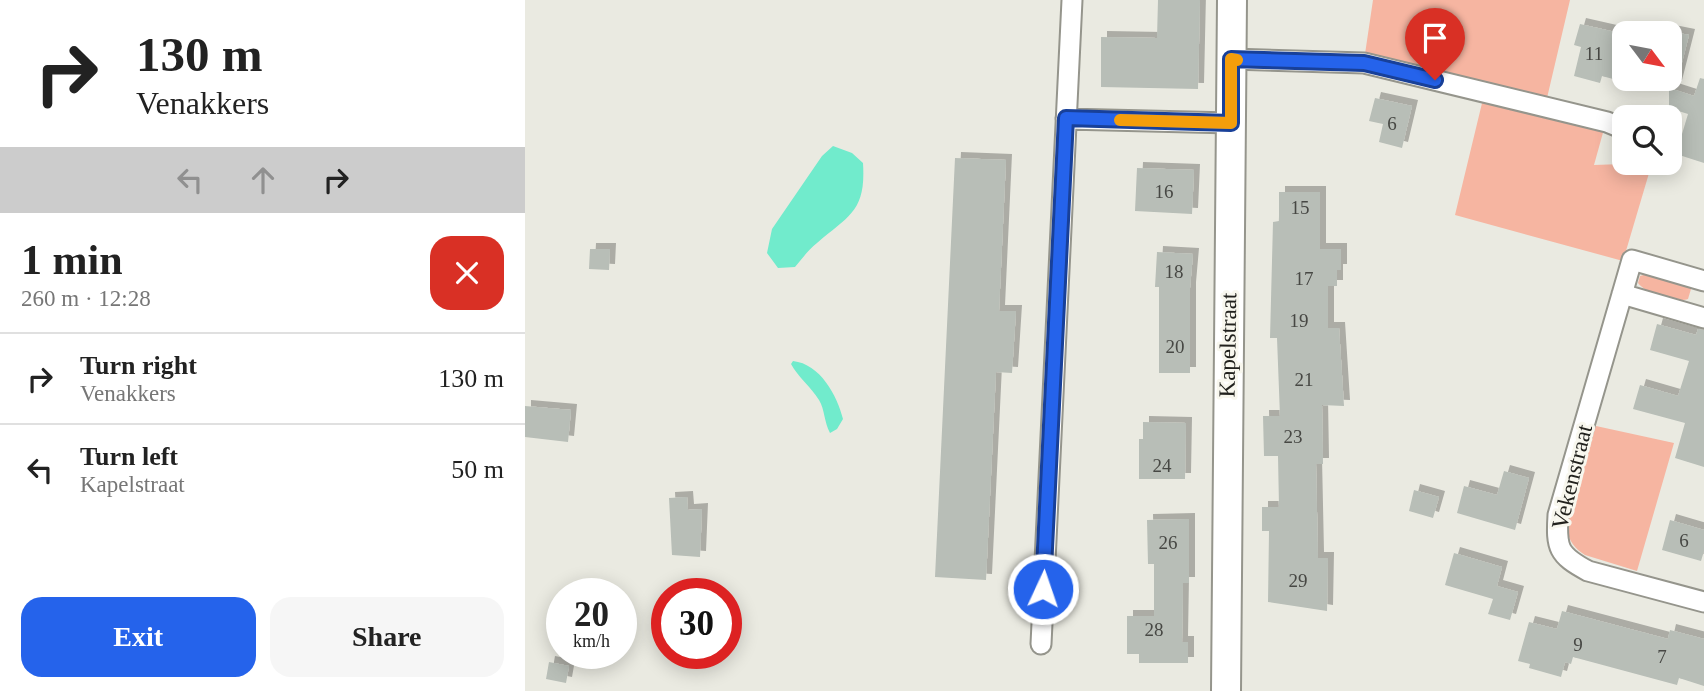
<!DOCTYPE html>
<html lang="en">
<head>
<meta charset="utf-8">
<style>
  body { margin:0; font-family:"Times New Roman",serif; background:#f6f6f6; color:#222; height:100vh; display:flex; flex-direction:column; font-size:26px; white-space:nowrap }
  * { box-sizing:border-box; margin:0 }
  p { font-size:23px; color:#767676 }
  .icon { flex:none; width:38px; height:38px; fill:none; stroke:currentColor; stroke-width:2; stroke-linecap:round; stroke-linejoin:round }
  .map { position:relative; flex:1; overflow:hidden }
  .panel { display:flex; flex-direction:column; background:#fff; width:525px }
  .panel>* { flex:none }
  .guide { background:#fff; color:#222; overflow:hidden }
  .needle { width:46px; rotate:122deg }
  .tools { position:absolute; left:1087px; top:21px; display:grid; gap:14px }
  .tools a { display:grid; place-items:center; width:70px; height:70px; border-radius:14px; background:#fff; box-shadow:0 4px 18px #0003; font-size:35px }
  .speed { position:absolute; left:21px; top:578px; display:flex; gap:14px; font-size:35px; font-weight:700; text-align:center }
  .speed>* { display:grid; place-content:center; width:91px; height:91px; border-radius:50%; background:#fff; box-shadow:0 4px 18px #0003; line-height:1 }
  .speed small { font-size:18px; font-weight:400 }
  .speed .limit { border:10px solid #d22; background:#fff; color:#111 }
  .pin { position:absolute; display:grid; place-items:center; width:60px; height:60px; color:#fff; margin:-72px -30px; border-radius:50% 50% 50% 0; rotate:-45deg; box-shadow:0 0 7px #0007 }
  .pin .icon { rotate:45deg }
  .me { position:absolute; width:77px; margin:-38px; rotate:3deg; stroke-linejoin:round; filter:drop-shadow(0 0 5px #0008) }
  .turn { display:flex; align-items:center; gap:24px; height:147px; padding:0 21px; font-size:32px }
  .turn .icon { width:91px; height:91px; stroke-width:2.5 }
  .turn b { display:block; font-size:49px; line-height:60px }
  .lanes { display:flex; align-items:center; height:66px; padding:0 21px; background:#0003; justify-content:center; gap:35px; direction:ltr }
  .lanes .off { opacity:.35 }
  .round { display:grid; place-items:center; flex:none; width:74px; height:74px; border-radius:21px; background:#f6f6f6 }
  .summary { display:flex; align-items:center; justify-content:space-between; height:119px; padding:0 21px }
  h1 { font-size:42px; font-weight:700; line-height:52px }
  .primary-button { display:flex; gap:14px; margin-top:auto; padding:14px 21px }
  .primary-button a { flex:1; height:80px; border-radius:21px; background:#2563eb; color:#fff; font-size:28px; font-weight:700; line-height:80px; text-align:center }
  .primary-button a+a { background:#f6f6f6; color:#222 }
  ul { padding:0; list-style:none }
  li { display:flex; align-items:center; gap:21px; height:91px; padding:0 21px; border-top:2px solid #e0e0e0 }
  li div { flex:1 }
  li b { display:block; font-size:26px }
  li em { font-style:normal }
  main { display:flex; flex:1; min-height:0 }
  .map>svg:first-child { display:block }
  .green { fill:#f6b5a1 }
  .water { fill:#71ebcc }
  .building { fill:#b8beb7; filter:url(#shadow) }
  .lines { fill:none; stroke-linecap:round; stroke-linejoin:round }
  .street-casing { stroke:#95958c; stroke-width:23 }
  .secondary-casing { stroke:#95958c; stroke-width:32 }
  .street { stroke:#fff; stroke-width:19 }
  .secondary { stroke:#fff; stroke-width:28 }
  .route-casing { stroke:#184099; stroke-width:18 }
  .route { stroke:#2563eb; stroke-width:12 }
  .slow { stroke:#f59e0b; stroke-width:12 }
  .labels { text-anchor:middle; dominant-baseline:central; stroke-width:6; stroke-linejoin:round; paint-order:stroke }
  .number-label { font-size:19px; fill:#474844 }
  .street-label { font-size:23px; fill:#21211d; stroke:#f8f7ee }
</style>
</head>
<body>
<main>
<section class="panel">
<div class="guide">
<div class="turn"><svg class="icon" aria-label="right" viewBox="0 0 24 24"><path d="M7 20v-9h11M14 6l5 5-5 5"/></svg><div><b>130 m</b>Venakkers</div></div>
<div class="lanes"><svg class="icon off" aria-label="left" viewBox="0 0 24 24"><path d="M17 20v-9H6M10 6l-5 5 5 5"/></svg><svg class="icon off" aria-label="ahead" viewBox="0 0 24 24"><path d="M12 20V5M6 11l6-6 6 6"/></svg><svg class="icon" aria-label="right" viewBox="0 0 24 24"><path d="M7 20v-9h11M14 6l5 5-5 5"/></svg></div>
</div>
<div class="summary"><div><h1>1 min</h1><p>260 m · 12:28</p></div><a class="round" style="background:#d93025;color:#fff"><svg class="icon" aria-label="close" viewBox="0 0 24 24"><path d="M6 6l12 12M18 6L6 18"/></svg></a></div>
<ul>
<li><svg class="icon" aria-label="right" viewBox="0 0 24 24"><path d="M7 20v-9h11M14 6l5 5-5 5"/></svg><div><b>Turn right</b><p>Venakkers</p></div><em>130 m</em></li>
<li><svg class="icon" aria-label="left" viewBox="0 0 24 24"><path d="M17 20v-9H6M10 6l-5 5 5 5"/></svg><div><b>Turn left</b><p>Kapelstraat</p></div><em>50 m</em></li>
</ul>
<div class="primary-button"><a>Exit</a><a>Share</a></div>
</section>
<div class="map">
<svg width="1179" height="691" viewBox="0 0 1179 691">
  <defs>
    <filter id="shadow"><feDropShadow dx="6" dy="-6" stdDeviation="0" flood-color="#0004"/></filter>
  </defs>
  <rect width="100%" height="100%" fill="#eaeae1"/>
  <path class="green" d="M 848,0 L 1045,0 L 1022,98 L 840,54 Z
    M 958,99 L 1079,129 L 1069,165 L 1127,163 L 1098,261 L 930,215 Z
    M 1122,274 L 1161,285 L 1166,289 L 1163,299 C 1151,303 1121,294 1113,283 L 1115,276 Z
    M 1071,426 L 1149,443 L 1112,571 L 1060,555 C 1050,549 1043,540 1042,528 C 1040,509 1064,447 1071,426 Z"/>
  <path class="water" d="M 308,146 L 327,153 L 338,163 C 341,211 325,215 292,243 C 283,250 277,259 270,267 L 253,268 L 242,253 L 247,229 L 297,156 Z
    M 268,361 C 295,364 312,395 318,419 L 312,429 L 305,433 C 299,422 300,410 294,400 C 286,387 273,377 266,364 Z"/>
  <path class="building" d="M 633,0 L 675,0 L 673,89 L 576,87 L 576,37 L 632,38 Z
    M 1055,24 L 1099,34 L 1088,79 L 1077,76 L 1075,83 L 1049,76 L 1056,47 L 1049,45 Z
    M 1144,31 L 1164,35 L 1151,86 L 1144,85 Z
    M 1175,78 L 1179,79 L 1179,163 L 1151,154 L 1163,114 L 1144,108 L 1144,88 L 1169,96 Z
    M 850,98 L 887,106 L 877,148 L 854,142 L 858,124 L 844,121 Z
    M 430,158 L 481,160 L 474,311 L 491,311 L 487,373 L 471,372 L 461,580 L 410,577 Z
    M 612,168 L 669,170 L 667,214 L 610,211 Z
    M 754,192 L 795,192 L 795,249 L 816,249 L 816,270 L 812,270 L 812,286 L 803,286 L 803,328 L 814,328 L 819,406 L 797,405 L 798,464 L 791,464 L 793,558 L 803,558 L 802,611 L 743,602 L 744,531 L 737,531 L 737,507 L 754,507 L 753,456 L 739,456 L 738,416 L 755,416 L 752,338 L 745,338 L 748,222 L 754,221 Z
    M 65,249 L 85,249 L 84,270 L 64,269 Z
    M 632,252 L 668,254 L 665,288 L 665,373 L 634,373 L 634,287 L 630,287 Z
    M 1132,324 L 1171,335 L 1173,329 L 1179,330 L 1179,467 L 1150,458 L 1160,423 L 1108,409 L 1115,385 L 1153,396 L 1164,361 L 1125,350 Z
    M 0,406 L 46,410 L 43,442 L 0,437 Z
    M 618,422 L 661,423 L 660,479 L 614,479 L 614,439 L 618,439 Z
    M 979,471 L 1004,478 L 990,530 L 932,513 L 939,486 L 972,495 Z
    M 889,490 L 914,497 L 908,518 L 884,511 Z
    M 162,497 L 163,510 L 177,509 L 175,557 L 147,555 L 144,498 Z
    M 664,519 L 664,583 L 658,583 L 657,642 L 663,642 L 663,663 L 614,663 L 614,654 L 602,654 L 602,616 L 629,616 L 629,564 L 623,564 L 622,520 Z
    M 1145,520 L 1179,530 L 1179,551 L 1176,561 L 1137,550 Z
    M 929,553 L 977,567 L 972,586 L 993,592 L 985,620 L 963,614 L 968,599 L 920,585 Z
    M 1037,611 L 1143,639 L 1145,630 L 1179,639 L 1179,686 L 1154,678 L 1152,685 L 1048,657 L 1046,664 L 1040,662 L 1036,677 L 1004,668 L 1005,664 L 993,661 L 1004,622 L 1032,629 Z
    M 24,662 L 44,666 L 41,683 L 21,679 Z"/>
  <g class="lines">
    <defs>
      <path id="street" d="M 706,59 L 839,63 L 1082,122 L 1099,129
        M 541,119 L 706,123
        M 1179,281 L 1107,260 L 1033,515 C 1031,548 1033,555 1063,571 L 1179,602
        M 1097,294 L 1179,318
        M 516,644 L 547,0"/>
      <path id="secondary" d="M 701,691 L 707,0"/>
    </defs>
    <use href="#street" class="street-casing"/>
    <use href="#secondary" class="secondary-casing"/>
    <use href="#street" class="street"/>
    <use href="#secondary" class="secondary"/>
  </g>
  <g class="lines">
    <defs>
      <path id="route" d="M 518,589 L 541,118 L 706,123 L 706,59 L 839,63 L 910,80"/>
    </defs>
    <use href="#route" class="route-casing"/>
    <use href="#route" class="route"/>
    <path class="slow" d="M 595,120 L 706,123 L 706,59 L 712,60"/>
  </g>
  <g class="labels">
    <g class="number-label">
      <text x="1069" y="53">11</text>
      <text x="867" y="123">6</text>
      <text x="639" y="191">16</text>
      <text x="775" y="207">15</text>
      <text x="649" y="271">18</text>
      <text x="779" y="278">17</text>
      <text x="774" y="320">19</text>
      <text x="650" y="346">20</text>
      <text x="779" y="379">21</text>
      <text x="768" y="436">23</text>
      <text x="637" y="465">24</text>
      <text x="1159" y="540">6</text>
      <text x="643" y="542">26</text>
      <text x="773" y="580">29</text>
      <text x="629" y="629">28</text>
      <text x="1053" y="644">9</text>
      <text x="1137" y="656">7</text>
    </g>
    <g class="street-label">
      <text transform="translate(703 345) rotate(-89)">Kapelstraat</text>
      <text transform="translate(1047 477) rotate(-76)">Vekenstraat</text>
    </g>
  </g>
</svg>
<div class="tools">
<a><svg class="needle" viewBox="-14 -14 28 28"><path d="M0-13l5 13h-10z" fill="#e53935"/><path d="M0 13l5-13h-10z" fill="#767676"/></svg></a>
<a><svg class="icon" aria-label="search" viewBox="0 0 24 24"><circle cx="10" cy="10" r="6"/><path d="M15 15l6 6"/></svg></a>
</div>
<div class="speed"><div>20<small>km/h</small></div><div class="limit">30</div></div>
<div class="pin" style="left:910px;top:80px;background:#d93025"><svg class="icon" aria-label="arrive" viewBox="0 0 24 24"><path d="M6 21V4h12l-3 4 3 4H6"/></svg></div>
<svg class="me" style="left:518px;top:589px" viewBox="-20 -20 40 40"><circle r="17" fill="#2563eb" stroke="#fff" stroke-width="3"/><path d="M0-11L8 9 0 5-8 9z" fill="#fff"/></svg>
</div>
</main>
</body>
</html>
